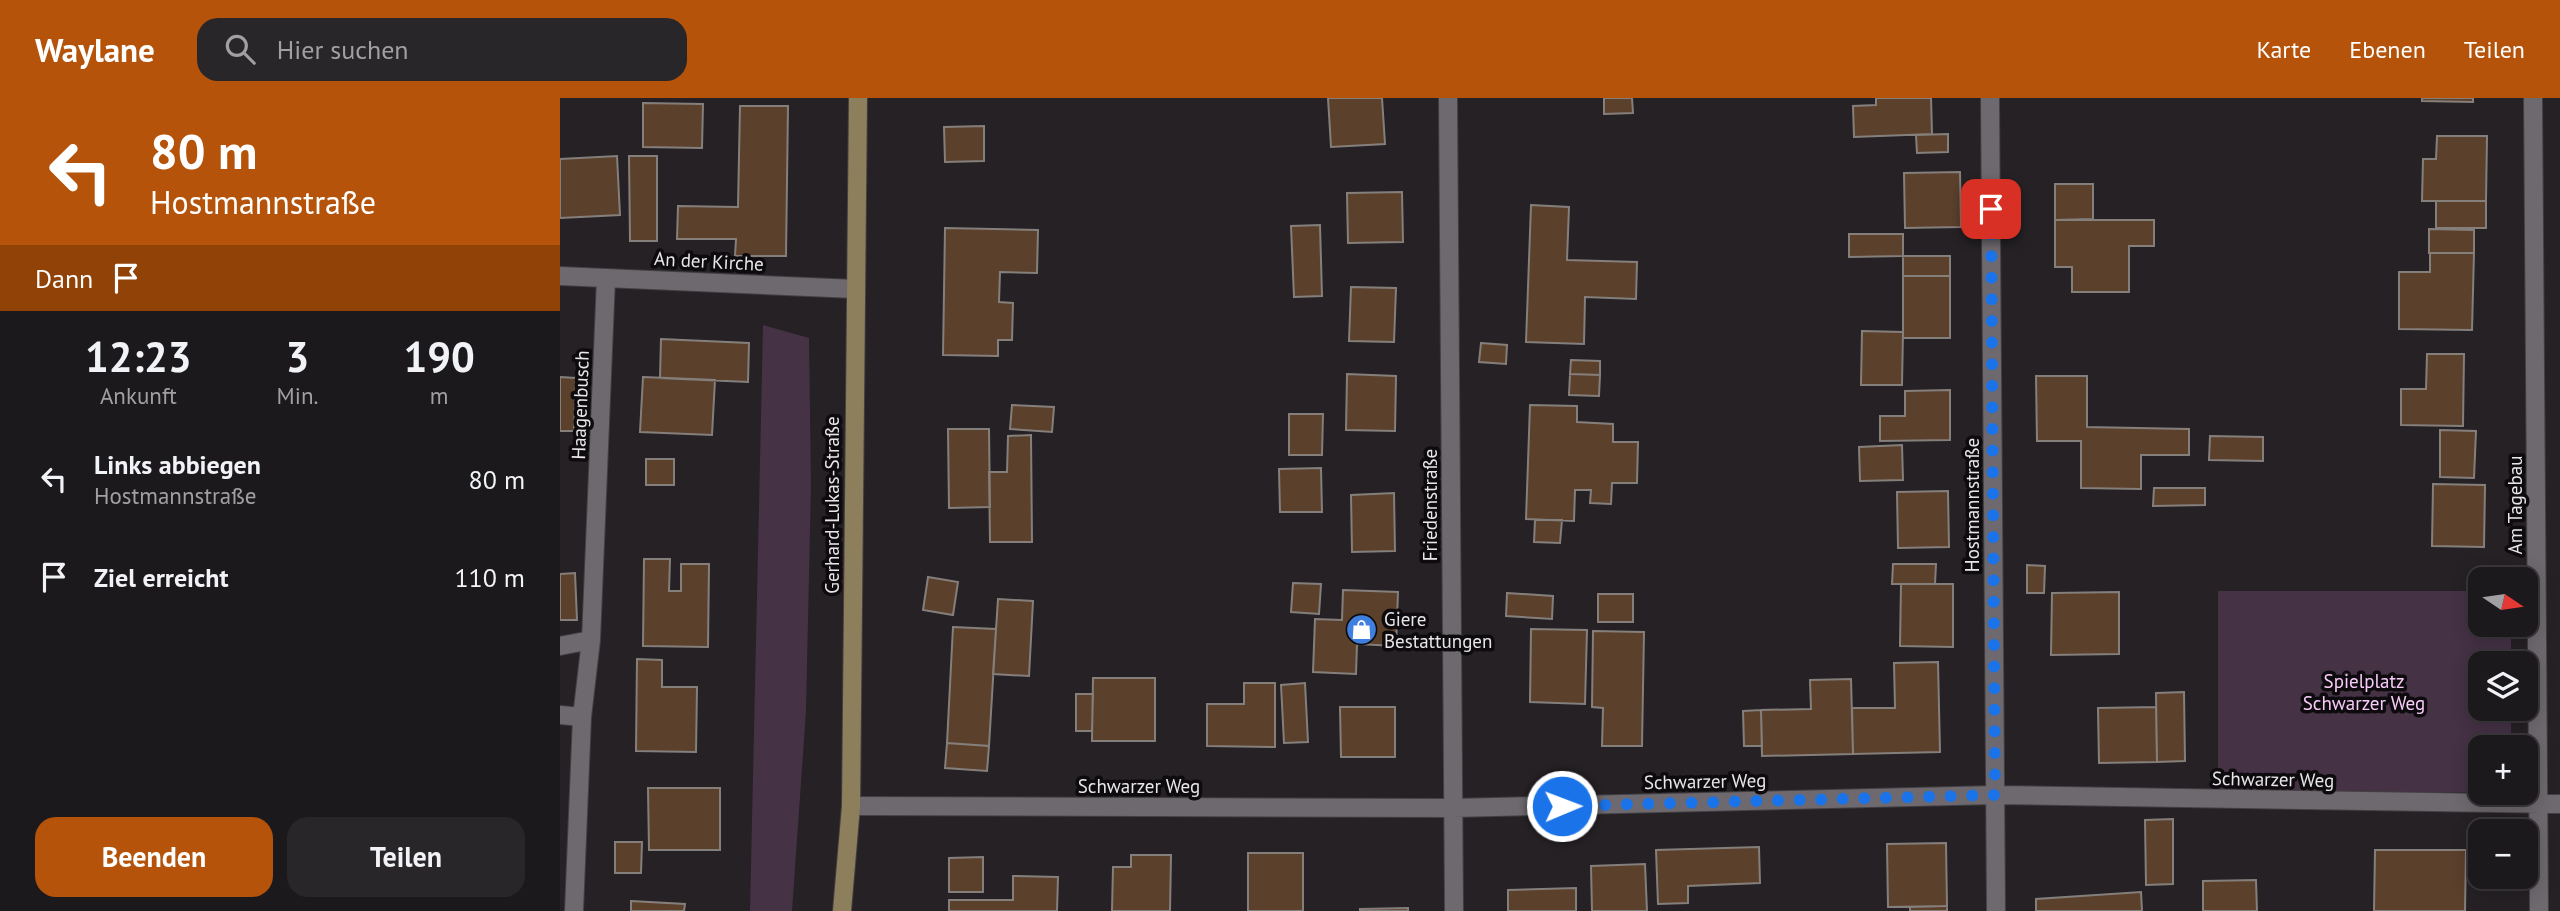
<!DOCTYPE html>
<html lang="de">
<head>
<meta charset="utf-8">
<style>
  body { margin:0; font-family:"PT Sans",sans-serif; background:#292629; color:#f1f3f6; height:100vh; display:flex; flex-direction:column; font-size:26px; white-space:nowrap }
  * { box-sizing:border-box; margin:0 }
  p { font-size:23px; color:#a0a0a3 }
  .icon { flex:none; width:38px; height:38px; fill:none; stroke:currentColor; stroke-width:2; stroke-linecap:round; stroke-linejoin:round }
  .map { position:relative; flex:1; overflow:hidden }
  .side { display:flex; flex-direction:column; background:#1c191c; width:560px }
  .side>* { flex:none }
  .guide { background:#b45309; color:#fff; overflow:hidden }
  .needle { width:46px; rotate:103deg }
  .fabs { position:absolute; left:1908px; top:469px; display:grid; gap:14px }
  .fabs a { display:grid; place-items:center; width:70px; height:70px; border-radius:14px; background:#1c191c; box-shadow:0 4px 18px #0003,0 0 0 2px #3a383b; font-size:35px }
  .pin { position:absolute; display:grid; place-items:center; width:60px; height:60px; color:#fff; margin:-30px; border-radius:14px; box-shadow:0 4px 10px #0006 }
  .me { position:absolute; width:77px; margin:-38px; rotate:89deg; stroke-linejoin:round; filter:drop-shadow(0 0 5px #0008) }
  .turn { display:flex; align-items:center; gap:24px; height:147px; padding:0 35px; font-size:32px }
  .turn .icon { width:91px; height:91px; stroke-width:2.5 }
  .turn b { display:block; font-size:49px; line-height:60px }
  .then { display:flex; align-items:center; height:66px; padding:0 35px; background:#0003; gap:14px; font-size:26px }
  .eta { display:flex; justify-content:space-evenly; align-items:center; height:119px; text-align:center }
  .eta b { font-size:42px; font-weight:700; line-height:49px }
  .action { display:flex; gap:14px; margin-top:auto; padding:14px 35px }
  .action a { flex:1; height:80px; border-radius:21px; background:#b45309; color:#fff; font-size:28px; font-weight:700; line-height:80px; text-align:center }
  .action a+a { background:#292629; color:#f1f3f6 }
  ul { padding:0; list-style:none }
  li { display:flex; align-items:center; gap:21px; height:98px; padding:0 35px }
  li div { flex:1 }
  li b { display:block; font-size:26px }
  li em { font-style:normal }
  header { display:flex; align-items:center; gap:42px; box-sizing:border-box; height:98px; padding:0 35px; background:#b45309; color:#fff }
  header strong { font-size:33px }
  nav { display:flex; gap:38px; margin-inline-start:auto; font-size:24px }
  .search { width:490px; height:63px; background:#292629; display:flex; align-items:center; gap:18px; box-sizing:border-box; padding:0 24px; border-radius:21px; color:#a0a0a3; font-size:26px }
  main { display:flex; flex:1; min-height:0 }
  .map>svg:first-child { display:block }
  .green { fill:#453245 }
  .building { fill:#5b402c; stroke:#857f7c; stroke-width:2 }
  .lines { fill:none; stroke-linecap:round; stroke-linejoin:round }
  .street-casing { stroke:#424042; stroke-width:20 }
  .secondary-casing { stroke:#424042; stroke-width:20 }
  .street { stroke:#6e696e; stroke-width:18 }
  .secondary { stroke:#8d7e5c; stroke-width:18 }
  .route { stroke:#1a73e8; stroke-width:12; stroke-dasharray:0 21.6 }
  .labels { text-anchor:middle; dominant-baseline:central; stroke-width:7; stroke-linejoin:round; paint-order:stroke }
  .street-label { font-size:19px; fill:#e8e6e8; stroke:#0d0b0d }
  .poi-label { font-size:19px; fill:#e8e6e8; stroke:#0d0b0d; text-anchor:start }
  .park-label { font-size:19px; fill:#f9cbf9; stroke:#0d0b0d }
</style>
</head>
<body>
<header>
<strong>Waylane</strong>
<div class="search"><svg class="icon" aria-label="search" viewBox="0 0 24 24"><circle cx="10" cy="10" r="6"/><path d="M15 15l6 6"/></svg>Hier suchen</div>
<nav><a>Karte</a><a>Ebenen</a><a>Teilen</a></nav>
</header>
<main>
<section class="side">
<div class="guide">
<div class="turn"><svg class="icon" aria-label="left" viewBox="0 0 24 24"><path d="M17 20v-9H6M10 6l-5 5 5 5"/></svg><div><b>80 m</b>Hostmannstraße</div></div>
<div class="then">Dann<svg class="icon" aria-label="arrive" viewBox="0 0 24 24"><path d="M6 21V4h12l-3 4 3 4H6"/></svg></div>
</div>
<div class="eta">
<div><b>12:23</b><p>Ankunft</p></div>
<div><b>3</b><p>Min.</p></div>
<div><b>190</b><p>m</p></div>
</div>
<ul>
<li><svg class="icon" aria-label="left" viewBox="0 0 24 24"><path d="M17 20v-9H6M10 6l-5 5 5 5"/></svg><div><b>Links abbiegen</b><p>Hostmannstraße</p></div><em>80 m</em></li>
<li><svg class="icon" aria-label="arrive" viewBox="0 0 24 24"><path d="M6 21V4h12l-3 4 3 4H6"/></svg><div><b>Ziel erreicht</b></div><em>110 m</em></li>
</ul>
<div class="action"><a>Beenden</a><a>Teilen</a></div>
</section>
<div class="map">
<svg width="2000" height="813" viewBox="0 0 2000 813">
  <rect width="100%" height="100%" fill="#252125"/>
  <path class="green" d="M 203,227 L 249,240 L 251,388 L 246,613 L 232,813 L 190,813 Z
    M 1658,493 L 1920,493 L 1920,527 L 1951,527 L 1951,565 L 1920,565 L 1920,611 L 1951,611 L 1951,649 L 1920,649 L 1920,694 L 1658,694 Z"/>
  <path class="building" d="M 768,0 L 822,0 L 825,46 L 771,49 Z
    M 1044,0 L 1072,0 L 1073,15 L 1044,16 Z
    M 1316,0 L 1371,0 L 1372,36 L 1294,39 L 1293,8 L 1316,7 Z
    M 1862,0 L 1913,0 L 1913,4 L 1862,3 Z
    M 83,5 L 143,6 L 142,50 L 83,49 Z
    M 180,8 L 228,8 L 226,158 L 175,158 L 176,141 L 117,141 L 118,108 L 178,109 Z
    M 424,28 L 424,63 L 385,64 L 384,29 Z
    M 1388,36 L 1388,54 L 1357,55 L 1356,37 Z
    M 1877,38 L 1927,38 L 1926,103 L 1862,103 L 1863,61 L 1876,61 Z
    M 57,58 L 60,117 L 0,120 L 0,61 Z
    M 69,58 L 97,58 L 97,143 L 70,143 Z
    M 1400,74 L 1401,129 L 1345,130 L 1344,75 Z
    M 1495,86 L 1533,86 L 1533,121 L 1495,122 Z
    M 842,94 L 843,144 L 788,145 L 787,95 Z
    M 1876,103 L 1926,103 L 1926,130 L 1876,130 Z
    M 971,107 L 1009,109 L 1007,162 L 1077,164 L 1076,201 L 1025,199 L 1024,246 L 966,244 Z
    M 1495,122 L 1594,122 L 1594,148 L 1569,148 L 1569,194 L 1512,194 L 1512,169 L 1495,169 Z
    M 760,127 L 762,198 L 734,199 L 731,128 Z
    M 385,130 L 478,132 L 477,175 L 440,174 L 439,204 L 453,205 L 452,242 L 438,242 L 438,258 L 383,257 Z
    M 1869,131 L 1914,132 L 1914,155 L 1869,155 Z
    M 1289,136 L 1343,136 L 1343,158 L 1289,159 Z
    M 1870,155 L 1914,155 L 1912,232 L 1839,231 L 1839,174 L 1870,174 Z
    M 1343,158 L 1390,158 L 1390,178 L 1343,178 Z
    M 1343,178 L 1390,178 L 1390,240 L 1343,240 Z
    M 791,189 L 836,190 L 834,244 L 789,243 Z
    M 1302,233 L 1343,234 L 1342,287 L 1301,287 Z
    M 101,241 L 189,245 L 188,284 L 100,280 Z
    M 921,245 L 947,247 L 946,266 L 919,264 Z
    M 1867,256 L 1904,256 L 1903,328 L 1841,327 L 1841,291 L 1866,291 Z
    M 1011,262 L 1040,263 L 1040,277 L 1010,276 Z
    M 787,276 L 836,278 L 835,333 L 786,332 Z
    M 1010,276 L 1040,277 L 1039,298 L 1009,297 Z
    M 1476,278 L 1527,278 L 1527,329 L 1629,331 L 1629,357 L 1581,357 L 1581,391 L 1521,390 L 1521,343 L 1477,343 Z
    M 0,279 L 16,280 L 14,333 L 0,333 Z
    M 83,279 L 155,282 L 152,337 L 80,334 Z
    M 1390,292 L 1390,342 L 1320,343 L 1320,318 L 1345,318 L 1345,293 Z
    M 452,307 L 494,309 L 492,334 L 450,331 Z
    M 970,307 L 1017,308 L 1017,324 L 1053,326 L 1053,344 L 1078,344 L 1077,385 L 1052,385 L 1051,406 L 1030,405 L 1031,392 L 1015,392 L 1014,423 L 966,421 Z
    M 729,316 L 763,316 L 762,357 L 729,357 Z
    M 388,331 L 429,331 L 430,409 L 389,410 Z
    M 1880,332 L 1916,333 L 1914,380 L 1880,379 Z
    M 471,337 L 472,444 L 430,444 L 429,374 L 447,374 L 448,338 Z
    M 1650,338 L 1703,339 L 1703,363 L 1649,362 Z
    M 1342,347 L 1343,382 L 1300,383 L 1299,349 Z
    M 86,361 L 114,361 L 114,387 L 86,387 Z
    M 761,370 L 762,414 L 720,414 L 719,371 Z
    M 1873,386 L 1925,387 L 1924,449 L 1872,448 Z
    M 1594,390 L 1645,390 L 1645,407 L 1593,408 Z
    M 1388,393 L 1389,449 L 1338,450 L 1337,394 Z
    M 834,395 L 835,453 L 792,454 L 791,397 Z
    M 975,422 L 1002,422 L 1000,445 L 974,444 Z
    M 84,461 L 110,461 L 109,493 L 121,493 L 121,466 L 149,466 L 148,549 L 83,548 Z
    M 1333,466 L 1376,466 L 1375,486 L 1332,486 Z
    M 1467,467 L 1485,468 L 1484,495 L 1467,495 Z
    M 15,475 L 17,522 L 0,522 L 0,476 Z
    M 368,479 L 398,484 L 393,517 L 363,512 Z
    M 733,485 L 761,486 L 759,516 L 731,514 Z
    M 1341,486 L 1393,486 L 1393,549 L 1340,548 Z
    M 783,492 L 838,494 L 836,548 L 797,546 L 796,576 L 753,574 L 755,521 L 782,522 Z
    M 1559,494 L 1559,556 L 1491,557 L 1492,495 Z
    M 947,495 L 993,498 L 992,521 L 946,518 Z
    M 1038,496 L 1073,496 L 1073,524 L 1038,524 Z
    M 438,501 L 473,503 L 469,578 L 433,576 Z
    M 393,529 L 436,531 L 429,648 L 387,645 Z
    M 971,531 L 1027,532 L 1025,606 L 970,604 Z
    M 1033,533 L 1084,534 L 1082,648 L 1042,648 L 1043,610 L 1032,609 Z
    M 77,561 L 102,562 L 102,589 L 137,589 L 136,654 L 76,653 Z
    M 1378,564 L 1380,654 L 1293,656 L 1292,610 L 1335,610 L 1334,565 Z
    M 533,580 L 595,580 L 595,643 L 532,643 Z
    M 1291,581 L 1293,656 L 1202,658 L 1201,612 L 1251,611 L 1250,582 Z
    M 684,585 L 715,585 L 715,649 L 647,648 L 647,606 L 684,606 Z
    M 745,585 L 748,644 L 724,645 L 721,587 Z
    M 1624,594 L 1625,663 L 1597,664 L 1596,595 Z
    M 516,596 L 533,596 L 532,633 L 516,633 Z
    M 780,609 L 835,609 L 835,659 L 781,659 Z
    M 1596,609 L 1597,664 L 1539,665 L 1538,610 Z
    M 1201,612 L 1202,648 L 1184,648 L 1183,613 Z
    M 387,645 L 429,648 L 427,673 L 385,670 Z
    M 88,690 L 160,690 L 160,752 L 89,752 Z
    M 1613,721 L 1613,786 L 1586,787 L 1585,722 Z
    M 55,744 L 82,744 L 81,775 L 55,775 Z
    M 1386,745 L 1387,808 L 1328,809 L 1327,746 Z
    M 1199,749 L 1200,785 L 1128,788 L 1128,805 L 1098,806 L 1096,752 Z
    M 1815,752 L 1906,752 L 1905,813 L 1814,813 Z
    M 688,755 L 743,755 L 743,813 L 688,813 Z
    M 571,757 L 611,757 L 610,813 L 552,813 L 553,769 L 571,769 Z
    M 423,759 L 423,794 L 389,794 L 389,760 Z
    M 1085,766 L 1087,813 L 1032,813 L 1031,768 Z
    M 453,778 L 498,779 L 497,813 L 389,813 L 389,802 L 453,802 Z
    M 1696,782 L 1697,813 L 1643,813 L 1643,783 Z
    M 1016,790 L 1016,813 L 948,813 L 948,792 Z
    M 1581,794 L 1582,813 L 1476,813 L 1476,801 Z
    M 71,803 L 125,806 L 124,813 L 71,813 Z
    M 1387,808 L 1387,813 L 1350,813 L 1350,809 Z
    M 848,810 L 848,813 L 800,813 L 800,811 Z"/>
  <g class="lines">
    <defs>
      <path id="street" d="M 888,0 L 894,813
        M 1430,0 L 1436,813
        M 1973,0 L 1979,813
        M 0,178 L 295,191
        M 0,548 L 31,542
        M 0,617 L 22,619
        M 291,708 L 893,710 L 1435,697 L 2000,706
        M 14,813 L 22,619 L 31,542 L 46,180"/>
      <path id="secondary" d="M 282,813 L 291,708 L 298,0"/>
    </defs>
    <use href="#street" class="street-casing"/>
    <use href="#secondary" class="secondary-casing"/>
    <use href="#street" class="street"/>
    <use href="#secondary" class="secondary"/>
  </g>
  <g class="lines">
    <path class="route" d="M 1002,708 L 1435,697 L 1431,111"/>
  </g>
  <defs>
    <symbol id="shop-disc" viewBox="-11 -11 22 22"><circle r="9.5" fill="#3f7fe0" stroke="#0d0b0d"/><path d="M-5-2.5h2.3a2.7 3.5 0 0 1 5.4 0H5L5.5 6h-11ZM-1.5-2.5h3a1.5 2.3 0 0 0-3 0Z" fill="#fff"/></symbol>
  </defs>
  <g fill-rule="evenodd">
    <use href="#shop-disc" x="784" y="514" width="35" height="35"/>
  </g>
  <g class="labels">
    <g class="street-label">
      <text transform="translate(149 163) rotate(3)">An der Kirche</text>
      <text transform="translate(20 307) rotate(-88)">Haagenbusch</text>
      <text transform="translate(272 407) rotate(-90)">Gerhard-Lukas-Straße</text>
      <text transform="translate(870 407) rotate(-90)">Friedenstraße</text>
      <text transform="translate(1412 407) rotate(-90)">Hostmannstraße</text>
      <text transform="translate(1955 407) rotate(-90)">Am Tagebau</text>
      <text transform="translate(1713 681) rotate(1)">Schwarzer Weg</text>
      <text transform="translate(1145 683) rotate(-1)">Schwarzer Weg</text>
      <text x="579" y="688">Schwarzer Weg</text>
    </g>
    <g class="poi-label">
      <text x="824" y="521">Giere<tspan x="824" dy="22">Bestattungen</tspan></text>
    </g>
    <g class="park-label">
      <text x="1804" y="583">Spielplatz<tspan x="1804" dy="22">Schwarzer Weg</tspan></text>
    </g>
  </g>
</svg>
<div class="fabs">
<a><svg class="needle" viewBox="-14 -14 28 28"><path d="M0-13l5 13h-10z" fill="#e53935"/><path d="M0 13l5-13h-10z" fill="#a0a0a3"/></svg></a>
<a><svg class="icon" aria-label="layers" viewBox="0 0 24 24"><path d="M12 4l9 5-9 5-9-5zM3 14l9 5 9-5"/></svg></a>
<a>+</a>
<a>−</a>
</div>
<div class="pin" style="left:1431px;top:111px;background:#d93025"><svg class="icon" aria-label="arrive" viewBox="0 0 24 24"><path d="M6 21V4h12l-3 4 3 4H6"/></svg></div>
<svg class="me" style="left:1002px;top:708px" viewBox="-20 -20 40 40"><circle r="17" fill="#1a73e8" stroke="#fff" stroke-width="3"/><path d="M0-11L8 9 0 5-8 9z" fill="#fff"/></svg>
</div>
</main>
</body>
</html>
